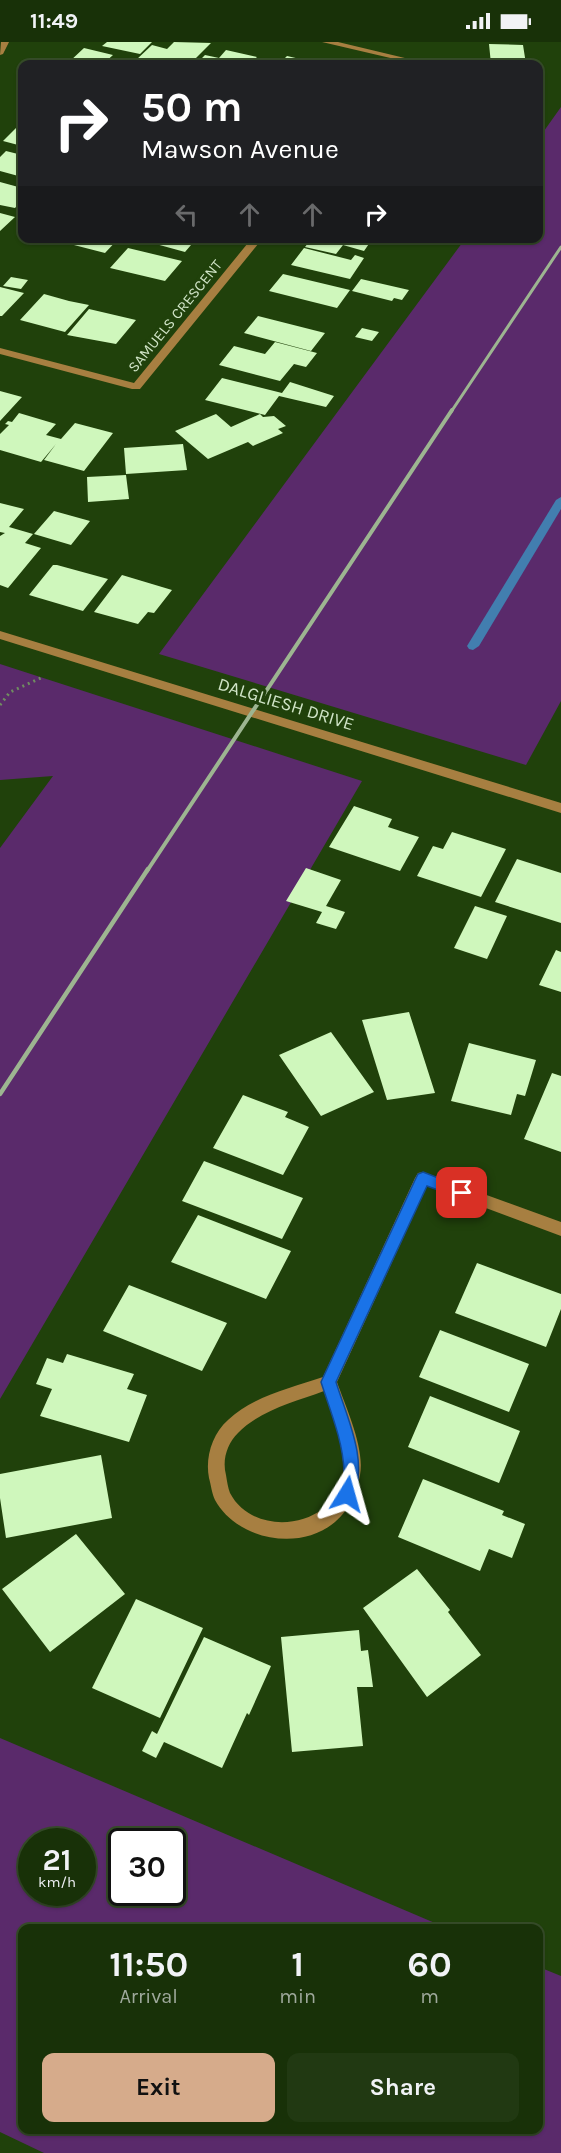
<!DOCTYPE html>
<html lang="en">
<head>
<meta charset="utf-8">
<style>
  body { margin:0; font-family:Karla,sans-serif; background:#213912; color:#f1f3f6; height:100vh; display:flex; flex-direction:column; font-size:22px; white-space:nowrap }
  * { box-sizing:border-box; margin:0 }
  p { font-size:20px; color:#9fa99c }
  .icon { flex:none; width:33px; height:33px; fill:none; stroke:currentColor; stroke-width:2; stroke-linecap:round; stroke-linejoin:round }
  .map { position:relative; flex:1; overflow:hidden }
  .details { position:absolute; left:18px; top:1882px; width:525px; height:210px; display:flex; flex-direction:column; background:#183108; border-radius:12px; box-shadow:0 2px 4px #0004,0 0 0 2px #364c29 }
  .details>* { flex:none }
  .guide { position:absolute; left:18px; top:18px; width:525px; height:183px; border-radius:12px; box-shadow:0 2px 4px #0004,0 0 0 2px #364c29; background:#202124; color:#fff; overflow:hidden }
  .speed { position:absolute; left:18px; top:1786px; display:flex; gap:12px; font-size:30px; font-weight:700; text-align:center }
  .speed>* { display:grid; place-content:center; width:78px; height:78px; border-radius:50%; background:#183108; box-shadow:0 2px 4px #0004,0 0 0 2px #364c29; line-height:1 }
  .speed small { font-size:15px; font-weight:400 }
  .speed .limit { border:3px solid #111; border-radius:9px; background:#fff; color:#111 }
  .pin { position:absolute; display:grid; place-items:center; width:51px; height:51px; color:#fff; margin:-26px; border-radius:12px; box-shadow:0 3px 9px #0006 }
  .me { position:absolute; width:66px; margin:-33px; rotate:8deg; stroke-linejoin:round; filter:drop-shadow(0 0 4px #0008) }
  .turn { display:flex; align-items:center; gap:21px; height:126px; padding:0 24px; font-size:27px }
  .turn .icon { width:78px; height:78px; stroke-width:2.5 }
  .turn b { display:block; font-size:42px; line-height:51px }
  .lanes { display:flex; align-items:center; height:57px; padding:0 24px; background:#0003; justify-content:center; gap:30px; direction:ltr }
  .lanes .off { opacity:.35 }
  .eta { display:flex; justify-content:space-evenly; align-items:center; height:102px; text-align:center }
  .eta b { font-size:36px; font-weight:700; line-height:42px }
  .button { display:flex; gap:12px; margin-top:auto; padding:12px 24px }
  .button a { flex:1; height:69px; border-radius:12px; background:#d6ab8b; color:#111; font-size:24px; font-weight:700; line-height:69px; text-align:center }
  .button a+a { background:#213912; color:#f1f3f6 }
  .status { display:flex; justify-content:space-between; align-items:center; height:42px; padding:0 30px; background:#183108; direction:ltr }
  .status svg { height:16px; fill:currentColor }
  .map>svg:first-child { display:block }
  .green { fill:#5a2a6b; fill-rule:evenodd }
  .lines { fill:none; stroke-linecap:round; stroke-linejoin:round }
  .stream { fill:#427eaf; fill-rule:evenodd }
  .building { fill:#cff7bc }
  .path { stroke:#708c61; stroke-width:3; stroke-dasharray:2 4; stroke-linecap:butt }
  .minor { fill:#a77f41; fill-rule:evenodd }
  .rail-far2 { stroke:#9db591; stroke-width:3 }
  .rail-far1 { stroke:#9db591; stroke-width:4 }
  .rail { stroke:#9db591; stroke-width:4.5 }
  .route { fill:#1a73e8; stroke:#114b97; stroke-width:1.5 }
  .labels { text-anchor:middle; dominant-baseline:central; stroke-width:6; stroke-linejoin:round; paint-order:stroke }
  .far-street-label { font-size:15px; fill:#d1e5c8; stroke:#20410b }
  .street-label { font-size:18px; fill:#d1e5c8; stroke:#20410b }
</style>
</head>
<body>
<div class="status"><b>11:49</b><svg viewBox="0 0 49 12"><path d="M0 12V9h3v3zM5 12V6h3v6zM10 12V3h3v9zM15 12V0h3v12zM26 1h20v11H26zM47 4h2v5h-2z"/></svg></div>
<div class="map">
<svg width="561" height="2111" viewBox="0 0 561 2111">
  <rect width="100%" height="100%" fill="#20410b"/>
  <path class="green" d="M 561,65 L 561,659 L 526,723 L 159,612 L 465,197 L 538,196 L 539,96 Z
    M 0,622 L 362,739 L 0,1357 L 0,806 L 53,734 L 0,738 Z
    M 0,1696 L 449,1887 L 22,1887 L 22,2088 L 538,2088 L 539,1925 L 561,1934 L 561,2111 L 44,2111 L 0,2090 ZM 32,1800 L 82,1800 L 82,1851 L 32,1851 ZM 122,1800 L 172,1800 L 172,1851 L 122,1851 Z"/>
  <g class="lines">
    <path class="stream" d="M 561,455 L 561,467 L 479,604 L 473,608 L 469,607 L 467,604 L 556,458 Z"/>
  </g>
  <path class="building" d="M 107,0 L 152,0 L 140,12 L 102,4 Z
    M 174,0 L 211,1 L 190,22 L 161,19 L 157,22 L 136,18 L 152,3 L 167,7 Z
    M 489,2 L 523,3 L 526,22 L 491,22 Z
    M 84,6 L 113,13 L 103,22 L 69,20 Z
    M 226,8 L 257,15 L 249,22 L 196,22 L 205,13 L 219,16 Z
    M 287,14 L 313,20 L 310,22 L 279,22 Z
    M 22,80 L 22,104 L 3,99 Z
    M 6,109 L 22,113 L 22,135 L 0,129 L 0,115 Z
    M 0,140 L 22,146 L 22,158 L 15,166 L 0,163 Z
    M 0,171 L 15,175 L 0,189 Z
    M 80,196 L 119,196 L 105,211 L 74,203 Z
    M 134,196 L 197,196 L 185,210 Z
    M 312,196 L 321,197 L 373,196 L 364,209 L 343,203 L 336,212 L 305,205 Z
    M 128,206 L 182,219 L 165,239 L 110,226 Z
    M 304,206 L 351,218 L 355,213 L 364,216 L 350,237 L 291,223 Z
    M 283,232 L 350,248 L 337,266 L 269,249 Z
    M 11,235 L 28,238 L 21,247 L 3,244 Z
    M 361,237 L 409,248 L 402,258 L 394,256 L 392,259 L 352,249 Z
    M 0,245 L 24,251 L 2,274 L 0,274 Z
    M 44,252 L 69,259 L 89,263 L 65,290 L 20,278 Z
    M 89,267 L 136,278 L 116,302 L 67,293 Z
    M 258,274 L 325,291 L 311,309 L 244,291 Z
    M 362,286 L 379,290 L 372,299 L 355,295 Z
    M 275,300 L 317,311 L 306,325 L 294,322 L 280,339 L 219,323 L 234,304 L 265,312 Z
    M 222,336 L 282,351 L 290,340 L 334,354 L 326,365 L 279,354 L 265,373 L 205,358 Z
    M 0,349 L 22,355 L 0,379 Z
    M 19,371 L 56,382 L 46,393 L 61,397 L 75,381 L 113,391 L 84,429 L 44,418 L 56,402 L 41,420 L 0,408 L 0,392 L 9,383 L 5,382 L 8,379 L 12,380 Z
    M 216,372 L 231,385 L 260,372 L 263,375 L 274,374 L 286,384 L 278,387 L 283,391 L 255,403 L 253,404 L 248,400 L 208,417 L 175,389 Z
    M 183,402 L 187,428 L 126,432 L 124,406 Z
    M 126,433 L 129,457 L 88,460 L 87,435 Z
    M 0,461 L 24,467 L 9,485 L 33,492 L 25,501 L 41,506 L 8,546 L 0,543 L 0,494 L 5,491 L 0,490 Z
    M 54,469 L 90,479 L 71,503 L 34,492 Z
    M 53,523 L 57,523 L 108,537 L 83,569 L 29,553 Z
    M 122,533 L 172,548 L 154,571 L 148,570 L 138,582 L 94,570 Z
    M 354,764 L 392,777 L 388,785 L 419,795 L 400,829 L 329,805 Z
    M 452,790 L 506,807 L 481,855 L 417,834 L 433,804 L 443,807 Z
    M 517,817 L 561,831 L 561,881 L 495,860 Z
    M 306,826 L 341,838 L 326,864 L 345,870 L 336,887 L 316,881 L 322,870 L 286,859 Z
    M 475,864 L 507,874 L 487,917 L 454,906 Z
    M 556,908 L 561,910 L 561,950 L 539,943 Z
    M 409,970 L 435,1051 L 387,1058 L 362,978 Z
    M 331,990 L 374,1050 L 321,1074 L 279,1013 Z
    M 469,1001 L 536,1018 L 525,1054 L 517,1052 L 511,1073 L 451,1059 Z
    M 552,1031 L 561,1034 L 561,1110 L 524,1097 Z
    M 243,1053 L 288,1070 L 285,1075 L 309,1085 L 283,1133 L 213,1106 Z
    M 204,1119 L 303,1156 L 282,1197 L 182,1159 Z
    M 198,1173 L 291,1209 L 266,1257 L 171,1220 Z
    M 477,1221 L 561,1252 L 561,1267 L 546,1305 L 455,1271 Z
    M 129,1243 L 227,1281 L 202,1329 L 103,1289 Z
    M 440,1288 L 529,1322 L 509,1370 L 419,1335 Z
    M 67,1312 L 134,1332 L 127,1347 L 147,1353 L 129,1400 L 40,1374 L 52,1347 L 36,1342 L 47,1316 L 63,1321 Z
    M 430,1354 L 520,1389 L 499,1441 L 408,1405 Z
    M 101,1413 L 112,1476 L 6,1496 L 0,1456 L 0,1432 Z
    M 423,1437 L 504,1469 L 502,1473 L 525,1482 L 512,1516 L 489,1507 L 480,1529 L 398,1495 Z
    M 76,1492 L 125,1552 L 50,1610 L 2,1547 Z
    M 417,1527 L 450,1568 L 448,1570 L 481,1613 L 427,1655 L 363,1566 Z
    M 136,1557 L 203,1586 L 160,1676 L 92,1646 Z
    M 359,1588 L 361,1609 L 368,1608 L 373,1645 L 357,1645 L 363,1704 L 292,1710 L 281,1595 Z
    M 204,1595 L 271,1624 L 249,1673 L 247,1671 L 222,1726 L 164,1700 L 156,1716 L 142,1709 L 152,1689 L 157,1692 Z"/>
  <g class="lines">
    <path class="path" d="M 0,663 L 10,650 L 43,635"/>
    <path class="minor" d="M 1,0 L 9,0 L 3,12 L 0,13 Z
      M 322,0 L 338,0 L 409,17 L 405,22 L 397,22 L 399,18 Z
      M 252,196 L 263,196 L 140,347 L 132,347 L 0,312 L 0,306 L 134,341 Z
      M 0,589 L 561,761 L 561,771 L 0,597 Z
      M 423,1130 L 561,1180 L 561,1194 L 427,1144 L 337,1340 C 346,1366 365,1406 360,1433 C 357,1451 349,1468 335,1480 C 300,1510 237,1498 215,1458 C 212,1452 211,1443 209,1436 C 205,1416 212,1392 228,1378 C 253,1354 291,1346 323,1335 L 415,1136 L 418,1131 ZM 324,1349 C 332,1374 345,1402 343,1429 C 340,1485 255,1499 230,1451 C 228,1446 227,1439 226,1433 C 222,1418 227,1402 238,1391 C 260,1368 295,1360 324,1349 Z"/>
    <path class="rail-far2" d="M 451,370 L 561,205"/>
    <path class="rail-far1" d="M 147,829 L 452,368"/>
    <path class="rail" d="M 0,1052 L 148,827"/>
  </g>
  <path class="route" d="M 423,1130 L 467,1147 L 470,1151 L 467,1155 L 462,1157 L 427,1144 L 336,1340 C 347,1376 369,1419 353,1457 L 347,1459 L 342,1457 C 337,1448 344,1439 344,1429 C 343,1399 330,1368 321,1340 L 416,1136 L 418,1132 Z"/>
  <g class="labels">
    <g class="far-street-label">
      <text transform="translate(175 274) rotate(-51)">SAMUELS CRESCENT</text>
    </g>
    <g class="street-label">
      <text transform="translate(286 662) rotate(17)">DALGLIESH DRIVE</text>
    </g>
  </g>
</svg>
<div class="speed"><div>21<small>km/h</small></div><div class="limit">30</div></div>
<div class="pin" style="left:462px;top:1151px;background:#d93025"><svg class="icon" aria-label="arrive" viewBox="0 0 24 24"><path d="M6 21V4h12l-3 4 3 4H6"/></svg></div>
<svg class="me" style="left:347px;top:1452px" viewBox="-20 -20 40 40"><path d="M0-17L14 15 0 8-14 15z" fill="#1a73e8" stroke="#fff" stroke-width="4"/></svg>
<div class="guide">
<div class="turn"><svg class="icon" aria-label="right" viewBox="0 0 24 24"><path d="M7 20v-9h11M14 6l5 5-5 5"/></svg><div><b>50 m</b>Mawson Avenue</div></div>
<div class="lanes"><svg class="icon off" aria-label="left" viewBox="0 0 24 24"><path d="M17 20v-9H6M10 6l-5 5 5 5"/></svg><svg class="icon off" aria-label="ahead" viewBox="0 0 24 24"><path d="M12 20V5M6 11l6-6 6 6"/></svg><svg class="icon off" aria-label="ahead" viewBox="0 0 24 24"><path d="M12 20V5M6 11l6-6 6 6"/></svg><svg class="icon" aria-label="right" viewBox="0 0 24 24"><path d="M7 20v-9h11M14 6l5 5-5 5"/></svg></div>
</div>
<section class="details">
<div class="eta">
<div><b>11:50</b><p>Arrival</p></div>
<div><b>1</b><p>min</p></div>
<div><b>60</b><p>m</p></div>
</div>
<div class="button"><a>Exit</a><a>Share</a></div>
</section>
</div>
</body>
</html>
